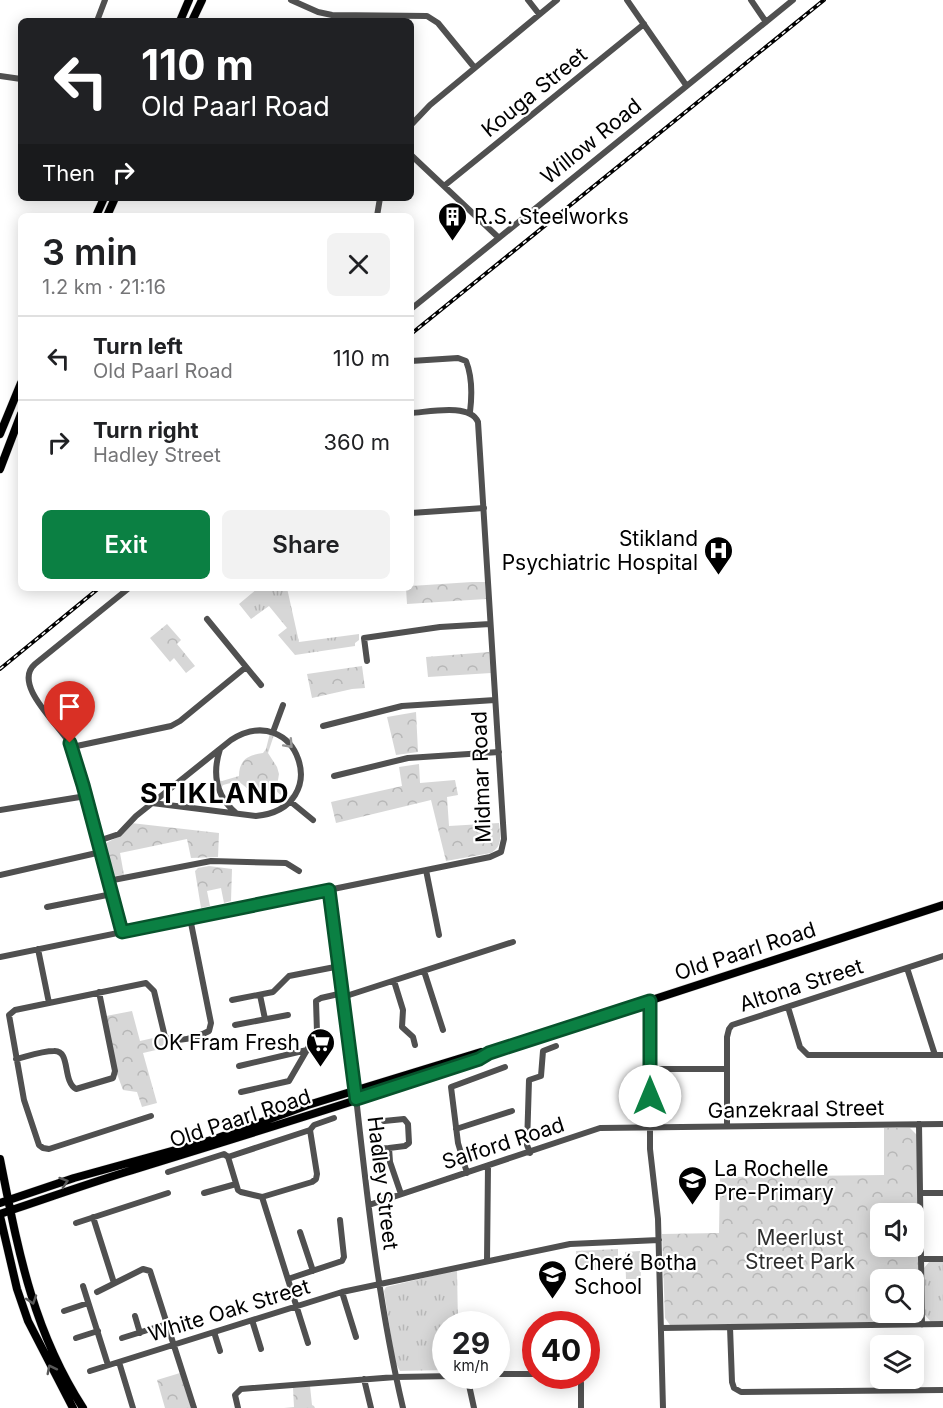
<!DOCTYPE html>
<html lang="en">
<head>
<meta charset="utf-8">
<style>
  body { margin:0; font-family:Inter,sans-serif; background:#f2f2f2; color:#202124; height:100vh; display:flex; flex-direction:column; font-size:22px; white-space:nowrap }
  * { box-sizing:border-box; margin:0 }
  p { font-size:20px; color:#757577 }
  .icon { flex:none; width:33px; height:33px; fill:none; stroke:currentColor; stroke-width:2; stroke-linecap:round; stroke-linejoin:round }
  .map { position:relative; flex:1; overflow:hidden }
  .panel { position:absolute; left:18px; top:213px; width:396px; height:378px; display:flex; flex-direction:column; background:#fff; border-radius:9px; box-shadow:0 3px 15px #0003 }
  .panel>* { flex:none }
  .guide { position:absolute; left:18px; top:18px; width:396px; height:183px; border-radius:9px; box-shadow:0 3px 15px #0003; background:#202124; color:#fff; overflow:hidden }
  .buttons { position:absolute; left:870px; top:1203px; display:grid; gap:12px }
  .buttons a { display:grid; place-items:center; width:54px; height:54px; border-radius:9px; background:#fff; box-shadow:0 3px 15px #0003; font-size:30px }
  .speed { position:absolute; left:432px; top:1311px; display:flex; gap:12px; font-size:30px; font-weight:700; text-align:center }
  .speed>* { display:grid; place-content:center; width:78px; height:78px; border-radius:50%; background:#fff; box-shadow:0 3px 15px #0003; line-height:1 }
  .speed small { font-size:15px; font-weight:400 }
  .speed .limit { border:9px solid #d22; background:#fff; color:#111 }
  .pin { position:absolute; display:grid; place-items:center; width:51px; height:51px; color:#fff; margin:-62px -26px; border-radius:50% 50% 50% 0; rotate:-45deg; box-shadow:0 0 6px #0007 }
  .pin .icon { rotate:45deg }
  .me { position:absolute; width:66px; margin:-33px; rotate:0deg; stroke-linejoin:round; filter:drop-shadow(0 0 4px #0008) }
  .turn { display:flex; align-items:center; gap:21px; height:126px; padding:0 24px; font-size:27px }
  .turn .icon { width:78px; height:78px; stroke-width:2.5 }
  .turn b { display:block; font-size:42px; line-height:51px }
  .then { display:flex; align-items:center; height:57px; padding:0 24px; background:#0003; gap:12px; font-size:22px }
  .round { display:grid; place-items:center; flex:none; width:63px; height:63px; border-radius:9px; background:#f2f2f2 }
  .headline { display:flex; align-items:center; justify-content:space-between; height:102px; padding:0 24px }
  h1 { font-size:36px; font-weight:600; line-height:45px }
  .button { display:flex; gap:12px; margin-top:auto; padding:12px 24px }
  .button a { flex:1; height:69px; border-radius:9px; background:#0b8043; color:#fff; font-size:24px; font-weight:600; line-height:69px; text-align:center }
  .button a+a { background:#f2f2f2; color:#202124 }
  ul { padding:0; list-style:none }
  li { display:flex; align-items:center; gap:18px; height:84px; padding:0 24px; border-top:2px solid #e0e0e0 }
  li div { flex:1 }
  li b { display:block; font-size:22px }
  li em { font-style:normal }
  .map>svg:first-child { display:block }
  .grass { fill:url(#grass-tufts) }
  .forest { fill:url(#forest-crowns); fill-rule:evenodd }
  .pitch { fill:#d7d7d7 }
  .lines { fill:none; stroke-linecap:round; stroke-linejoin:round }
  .major-casing { stroke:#dbdbdb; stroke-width:9 }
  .minor { stroke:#505050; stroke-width:6 }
  .major { stroke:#000; stroke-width:8 }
  .rail-casing { stroke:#000; stroke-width:4 }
  .rail { stroke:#fff; stroke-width:1.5; stroke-dasharray:4.5; stroke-linecap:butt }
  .oneway { stroke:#969696 }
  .oneway2 { stroke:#595959 }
  .route-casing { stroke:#07532c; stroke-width:15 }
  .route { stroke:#0b8043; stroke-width:10 }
  .labels { text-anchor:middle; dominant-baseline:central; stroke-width:4.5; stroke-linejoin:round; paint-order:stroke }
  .street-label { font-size:21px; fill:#000; stroke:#fff }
  .poi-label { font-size:21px; fill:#000; stroke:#fff; text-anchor:start }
  .park-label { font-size:21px; fill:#2e2e2e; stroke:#fff }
  .district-label { font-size:27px; font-weight:bold; letter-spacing:1.5px; fill:#000; stroke:#fff }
</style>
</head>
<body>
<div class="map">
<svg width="943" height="1408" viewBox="0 0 943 1408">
  <defs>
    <pattern id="grass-tufts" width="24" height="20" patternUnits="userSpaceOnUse" patternTransform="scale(1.5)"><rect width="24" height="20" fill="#d7d7d7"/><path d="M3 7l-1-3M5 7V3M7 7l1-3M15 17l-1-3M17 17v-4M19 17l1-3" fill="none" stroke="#b7b7b7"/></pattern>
    <pattern id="forest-crowns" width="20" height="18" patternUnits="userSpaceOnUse" patternTransform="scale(1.5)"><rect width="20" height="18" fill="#d7d7d7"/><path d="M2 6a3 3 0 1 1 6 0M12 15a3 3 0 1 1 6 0" fill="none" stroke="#b7b7b7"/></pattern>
  </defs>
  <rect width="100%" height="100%" fill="#fff"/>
  <path class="grass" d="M 258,588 L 287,588 L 299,642 L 359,634 L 359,640 L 355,643 L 355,646 L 295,655 L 278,635 L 287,628 L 269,606 L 251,619 L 239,604 Z
    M 929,1262 L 943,1262 L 943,1321 L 931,1322 L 925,1315 L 924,1268 Z
    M 457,1270 L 458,1324 L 446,1324 L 445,1370 L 400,1371 L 395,1362 L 384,1291 L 386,1287 Z"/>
  <path class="forest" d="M 472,582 L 485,582 L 486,599 L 407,604 L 406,588 L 411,588 L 411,586 Z
    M 167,624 L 181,640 L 177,644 L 195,666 L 186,673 L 174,658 L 170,662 L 150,638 Z
    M 489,652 L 491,673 L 428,677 L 426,657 Z
    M 362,666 L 365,688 L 352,689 L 312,698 L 307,674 Z
    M 416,712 L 418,752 L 396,755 L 387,717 Z
    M 270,733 L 274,735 L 268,753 L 277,767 L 279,774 L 277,786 L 288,796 L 291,795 L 285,802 L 285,799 L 274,789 L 263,792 L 252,792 L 238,781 L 223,785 L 221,788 L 218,780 L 222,781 L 239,776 C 239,760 248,755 263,753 L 266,749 Z
    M 419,764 L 420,783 L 455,780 L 458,795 L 447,797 L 449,826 L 499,823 C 500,836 503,846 491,853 L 446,861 L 431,800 L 336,823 L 331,802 L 402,786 L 399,767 Z
    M 131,823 L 219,833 L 218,857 L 191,858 L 187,839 L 120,853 L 124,875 L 115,876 L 110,872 L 104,844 L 120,836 Z
    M 209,866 L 232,869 L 231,901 L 224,903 L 221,888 L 207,891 L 210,906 L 201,908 L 195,871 L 198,868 Z
    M 132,1011 L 140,1041 L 162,1036 L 168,1042 L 169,1047 L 143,1053 L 157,1103 L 142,1107 L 137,1092 L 123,1090 L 117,1074 L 106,1016 Z
    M 884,1128 L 910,1128 L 917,1135 L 919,1316 L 917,1320 L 913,1322 L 670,1325 L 665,1318 L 662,1234 L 719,1233 L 720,1177 L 884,1175 ZM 880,1214 L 914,1214 L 914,1246 L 880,1246 ZM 880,1280 L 914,1280 L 914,1312 L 880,1312 Z
    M 618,1249 L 618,1269 L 577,1270 L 576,1251 Z
    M 180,1373 L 191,1408 L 165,1408 L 157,1380 Z
    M 310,1386 L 312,1405 L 314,1406 L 315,1408 L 284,1408 L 294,1407 L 293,1388 Z"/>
  <path class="pitch" d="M 640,1251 L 641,1279 L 626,1279 L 625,1252 Z"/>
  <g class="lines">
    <defs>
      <path id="major" d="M 180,21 L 189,0
        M 192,21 L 202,0
        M 96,216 L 104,198
        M 107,216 L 115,198
        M 0,434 L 21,383
        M 0,469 L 21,414
        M 0,1159 C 18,1249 32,1329 83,1408
        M 0,1203 L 74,1178 L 215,1139 L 308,1105 L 481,1052 L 489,1053
        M 0,1214 C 42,1200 84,1185 126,1172 C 245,1135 365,1099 484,1058 L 489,1053 L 943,905
        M 0,1216 L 17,1289 L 28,1321 L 73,1408"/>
    </defs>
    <use href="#major" class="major-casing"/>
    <path class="minor" d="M 291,0 L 318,12 L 332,15 L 427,16 L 438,23 L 474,67
      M 528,0 L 539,14
      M 627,0 L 686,85
      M 751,0 L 766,22
      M 97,21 L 105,0
      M 0,76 L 21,79
      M 411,125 L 430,105 L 557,0
      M 411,155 L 499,238
      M 444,186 L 644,24
      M 377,216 L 380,198
      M 411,309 L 793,0
      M 411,361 L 458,358 L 466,361 C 472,376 472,396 470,412
      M 411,513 L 484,508
      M 207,619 L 261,685
      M 367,661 L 364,638 L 440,627 L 490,624
      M 323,726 L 402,706 L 495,700
      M 273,732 L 283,705
      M 72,747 L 171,726 L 180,721 L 246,667
      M 220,749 C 212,774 216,796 236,813
      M 334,776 L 408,758 L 499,752
      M 291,802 L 313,820
      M 0,810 L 86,796
      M 98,841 L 119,834 L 136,816 L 231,740 C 297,698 336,808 256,816 L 152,803
      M 426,870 L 439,935
      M 0,875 L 101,852
      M 108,881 L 211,861 L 286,863 L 299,871
      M 329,890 C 358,1062 363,1238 403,1408
      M 47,907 L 112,894
      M 122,932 L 72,747 C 61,726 11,685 35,664 L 129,588
      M 38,949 L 49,1003
      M 0,957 L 490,857 L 501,852 L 504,839 L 478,422 C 470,403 429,412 411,413
      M 907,968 L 935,1055
      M 424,971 L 443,1030
      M 394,981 L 403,1010 L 402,1027 L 413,1037 L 415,1045
      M 260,995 L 265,1019
      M 343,997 L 513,942
      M 232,1000 L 273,992 L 289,976 L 340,966
      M 650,1001 L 650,1149 L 658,1219 L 663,1408
      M 788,1007 L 800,1047 L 808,1055 L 943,1055
      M 235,1025 L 288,1015
      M 16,1059 C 28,1056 42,1051 54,1051 C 71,1050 62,1081 76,1089 L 113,1078 L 115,1071 L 99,992
      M 239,1066 L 307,1050 L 317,1032 L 316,1001 L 321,998 L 343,993
      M 650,1069 L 727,1069
      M 241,1092 L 289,1081 L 307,1050
      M 151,1116 L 49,1149 L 43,1148 L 39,1145 L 24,1100 L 9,1015 L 15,1010 L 146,983 L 154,991 L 165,1037 C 176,1044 198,1037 209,1031 L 211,1023 L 190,918
      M 384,1121 L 404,1119 L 408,1124 L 409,1143 L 405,1146 L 389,1148
      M 919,1124 L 922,1325
      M 727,1126 L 727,1037 L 729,1029 L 732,1025 L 943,956
      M 456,1129 L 512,1111
      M 374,1140 L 376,1149 L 389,1148 L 390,1162 L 401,1194
      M 530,1153 L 527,1145 L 529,1080 L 541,1076 L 543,1051 L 556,1046
      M 228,1157 L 238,1190 L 241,1192 L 262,1197 L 312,1182 L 316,1179 L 317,1174 L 310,1130
      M 168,1172 L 224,1154 L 228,1157 L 310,1130 L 314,1125 L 334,1118
      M 467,1173 L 458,1143 L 451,1087 L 505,1067
      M 204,1193 L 236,1184
      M 920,1193 L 943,1193
      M 262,1197 L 308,1343
      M 369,1205 L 600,1128 L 943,1124
      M 93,1217 L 114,1283
      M 76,1223 L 168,1193
      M 300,1232 L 313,1271
      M 921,1259 L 943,1259
      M 487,1261 L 488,1166
      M 288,1279 L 342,1261 L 344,1257 L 340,1220
      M 83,1286 L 108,1365
      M 97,1292 L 143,1269 L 150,1271 L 194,1408
      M 342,1292 L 356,1337
      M 64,1311 L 88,1303
      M 135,1316 L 140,1333
      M 252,1320 L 261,1349
      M 730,1327 L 732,1382 L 734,1388 L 741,1392 L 943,1390
      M 661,1328 L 943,1324
      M 214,1332 L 220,1351
      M 76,1338 L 98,1331
      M 122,1338 L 167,1324
      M 119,1362 L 133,1408
      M 90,1371 L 342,1292 L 570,1244 L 659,1240
      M 496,1374 L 536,1374
      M 467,1376 L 474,1408
      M 577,1376 L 581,1383 L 581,1408
      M 364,1379 L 371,1408
      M 238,1408 L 235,1395 L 241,1389 L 396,1377 L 456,1376"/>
    <use href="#major" class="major"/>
    <defs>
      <path id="rail" d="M 411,334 L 824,0
        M 0,669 L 99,588"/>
    </defs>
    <use href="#rail" class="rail-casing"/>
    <use href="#rail" class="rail"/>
  </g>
  <defs><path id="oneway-chevron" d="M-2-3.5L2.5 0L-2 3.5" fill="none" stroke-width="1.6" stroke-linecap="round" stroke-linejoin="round" transform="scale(1.5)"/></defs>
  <use class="oneway" href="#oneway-chevron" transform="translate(289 744) rotate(47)"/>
  <g class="oneway2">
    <use href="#oneway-chevron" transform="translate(64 1182) rotate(-18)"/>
    <use href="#oneway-chevron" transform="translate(32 1300) rotate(72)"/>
    <use href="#oneway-chevron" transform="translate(51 1369) rotate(-117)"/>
  </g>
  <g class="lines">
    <defs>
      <path id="route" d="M 70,743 L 83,785 L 122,932 L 329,890 L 356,1099 L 479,1059 L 489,1053 L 650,1001 L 650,1096"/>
    </defs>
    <use href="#route" class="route-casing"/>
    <use href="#route" class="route"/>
  </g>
  <defs>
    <symbol id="building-pin" viewBox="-11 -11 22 30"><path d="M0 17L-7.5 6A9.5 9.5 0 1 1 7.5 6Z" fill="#000" stroke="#fff"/><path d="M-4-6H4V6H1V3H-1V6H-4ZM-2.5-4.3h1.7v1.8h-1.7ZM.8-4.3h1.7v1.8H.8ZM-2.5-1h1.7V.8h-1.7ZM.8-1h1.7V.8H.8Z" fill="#fff"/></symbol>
    <symbol id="hospital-pin" viewBox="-11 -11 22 30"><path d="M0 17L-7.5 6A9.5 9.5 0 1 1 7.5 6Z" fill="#000" stroke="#fff"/><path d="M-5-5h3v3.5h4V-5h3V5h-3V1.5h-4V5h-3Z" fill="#fff"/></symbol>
    <symbol id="supermarket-pin" viewBox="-11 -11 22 30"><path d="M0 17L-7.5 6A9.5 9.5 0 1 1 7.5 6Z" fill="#000" stroke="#fff"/><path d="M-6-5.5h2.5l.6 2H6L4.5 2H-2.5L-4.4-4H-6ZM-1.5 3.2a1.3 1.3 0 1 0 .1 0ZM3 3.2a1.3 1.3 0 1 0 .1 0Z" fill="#fff"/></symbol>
    <symbol id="school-pin" viewBox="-11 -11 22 30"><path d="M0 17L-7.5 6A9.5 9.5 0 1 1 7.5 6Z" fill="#000" stroke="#fff"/><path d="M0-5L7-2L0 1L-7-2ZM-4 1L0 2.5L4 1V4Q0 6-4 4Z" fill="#fff"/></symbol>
  </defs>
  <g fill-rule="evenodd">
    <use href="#building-pin" x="436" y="200" width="33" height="45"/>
    <use href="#hospital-pin" x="702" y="534" width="33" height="45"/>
    <use href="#supermarket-pin" x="304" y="1026" width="33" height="45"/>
    <use href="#school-pin" x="676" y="1164" width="33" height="45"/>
    <use href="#school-pin" x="536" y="1258" width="33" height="45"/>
  </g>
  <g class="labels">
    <g class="street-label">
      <text transform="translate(534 92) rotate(-39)">Kouga Street</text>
      <text transform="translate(591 141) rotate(-39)">Willow Road</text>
      <text transform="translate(481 777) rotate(-92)">Midmar Road</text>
      <text transform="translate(745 951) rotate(-18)">Old Paarl Road</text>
      <text transform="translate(801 985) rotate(-18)">Altona Street</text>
      <text transform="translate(796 1109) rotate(-1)">Ganzekraal Street</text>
      <text transform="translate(240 1118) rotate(-18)">Old Paarl Road</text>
      <text transform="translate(503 1143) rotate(-18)">Salford Road</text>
      <text transform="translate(383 1183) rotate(83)">Hadley Street</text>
      <text transform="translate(229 1310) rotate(-17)">White Oak Street</text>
    </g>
    <g class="poi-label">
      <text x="474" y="216">R.S. Steelworks</text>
      <text x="698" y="538" text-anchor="end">Stikland<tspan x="698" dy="24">Psychiatric Hospital</tspan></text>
      <text x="300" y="1042" text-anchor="end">OK Fram Fresh</text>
      <text x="714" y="1168">La Rochelle<tspan x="714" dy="24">Pre-Primary</tspan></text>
      <text x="574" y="1262">Cheré Botha<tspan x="574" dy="24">School</tspan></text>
    </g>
    <g class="park-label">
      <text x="800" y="1237">Meerlust<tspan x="800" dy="24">Street Park</tspan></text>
    </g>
    <g class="district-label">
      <text x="215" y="793">STIKLAND</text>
    </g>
  </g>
</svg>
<div class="buttons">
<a><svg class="icon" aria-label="sound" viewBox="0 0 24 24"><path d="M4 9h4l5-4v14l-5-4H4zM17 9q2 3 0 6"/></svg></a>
<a><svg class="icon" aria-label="search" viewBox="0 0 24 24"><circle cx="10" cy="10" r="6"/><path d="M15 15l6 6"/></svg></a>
<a><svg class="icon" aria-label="layers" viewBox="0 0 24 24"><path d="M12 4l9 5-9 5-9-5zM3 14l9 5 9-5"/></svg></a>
</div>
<div class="speed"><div>29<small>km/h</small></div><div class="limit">40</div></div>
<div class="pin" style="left:70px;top:743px;background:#d93025"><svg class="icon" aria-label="arrive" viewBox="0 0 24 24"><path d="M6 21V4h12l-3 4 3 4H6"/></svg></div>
<svg class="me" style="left:650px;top:1096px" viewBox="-20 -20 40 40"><circle r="19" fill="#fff"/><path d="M0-13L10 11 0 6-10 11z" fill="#0b8043"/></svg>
<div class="guide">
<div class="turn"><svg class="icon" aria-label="left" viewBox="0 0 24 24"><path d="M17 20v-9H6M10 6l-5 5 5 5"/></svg><div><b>110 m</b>Old Paarl Road</div></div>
<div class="then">Then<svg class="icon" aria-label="right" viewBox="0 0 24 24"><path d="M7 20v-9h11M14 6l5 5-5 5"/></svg></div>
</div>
<section class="panel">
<div class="headline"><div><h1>3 min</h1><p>1.2 km · 21:16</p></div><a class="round"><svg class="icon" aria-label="close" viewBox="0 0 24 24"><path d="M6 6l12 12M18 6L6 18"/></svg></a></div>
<ul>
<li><svg class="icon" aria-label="left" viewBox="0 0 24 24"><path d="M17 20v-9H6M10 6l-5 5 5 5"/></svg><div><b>Turn left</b><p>Old Paarl Road</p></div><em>110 m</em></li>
<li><svg class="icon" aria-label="right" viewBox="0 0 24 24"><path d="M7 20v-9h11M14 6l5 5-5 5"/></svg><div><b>Turn right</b><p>Hadley Street</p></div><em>360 m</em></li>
</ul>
<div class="button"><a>Exit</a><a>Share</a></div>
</section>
</div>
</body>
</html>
